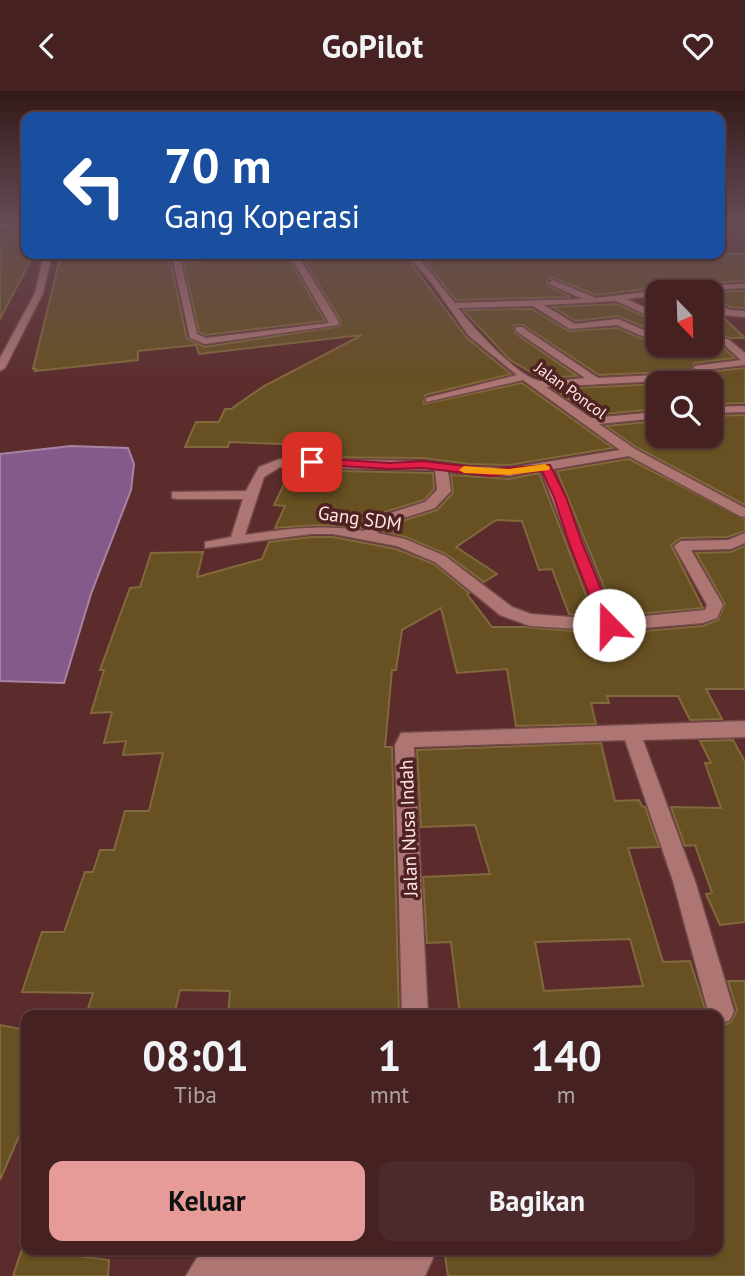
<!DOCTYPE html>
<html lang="id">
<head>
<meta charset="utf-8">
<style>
  body { margin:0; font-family:"PT Sans",sans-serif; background:#4c292a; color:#f1f3f6; height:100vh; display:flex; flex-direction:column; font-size:26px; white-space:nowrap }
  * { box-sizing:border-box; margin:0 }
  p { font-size:23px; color:#b0a3a5 }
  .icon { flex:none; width:38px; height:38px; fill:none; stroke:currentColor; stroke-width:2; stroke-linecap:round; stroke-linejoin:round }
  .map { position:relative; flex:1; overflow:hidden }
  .panel { position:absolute; left:21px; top:919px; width:702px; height:245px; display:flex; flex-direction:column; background:#452121; border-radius:14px; box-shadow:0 2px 5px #0004,0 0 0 2px #5d3e3f }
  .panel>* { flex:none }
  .hud { position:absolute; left:21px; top:21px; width:704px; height:147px; border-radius:14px; box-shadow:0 2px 5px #0004,0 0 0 2px #5d3e3f; background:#1a4fa0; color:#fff; overflow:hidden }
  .needle { width:46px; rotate:157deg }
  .fabs { position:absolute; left:646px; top:189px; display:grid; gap:14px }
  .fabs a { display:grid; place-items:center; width:77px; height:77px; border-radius:14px; background:#452121; box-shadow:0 2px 5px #0004,0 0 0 2px #5d3e3f; font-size:35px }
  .pin { position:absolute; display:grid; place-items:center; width:60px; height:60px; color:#fff; margin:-30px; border-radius:14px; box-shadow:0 4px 10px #0006 }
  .me { position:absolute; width:77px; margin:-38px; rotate:338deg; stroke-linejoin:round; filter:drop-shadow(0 0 5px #0008) }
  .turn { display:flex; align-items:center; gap:24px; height:147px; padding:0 28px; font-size:32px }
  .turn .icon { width:91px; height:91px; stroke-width:2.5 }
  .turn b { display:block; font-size:49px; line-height:60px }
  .eta { display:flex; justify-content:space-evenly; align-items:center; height:119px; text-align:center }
  .eta b { font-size:42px; font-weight:700; line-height:49px }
  .primary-button { display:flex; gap:14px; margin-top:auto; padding:14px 28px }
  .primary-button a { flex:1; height:80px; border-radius:14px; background:#e69b98; color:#111; font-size:28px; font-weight:700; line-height:80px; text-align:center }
  .primary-button a+a { background:#4c292a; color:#f1f3f6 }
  header { display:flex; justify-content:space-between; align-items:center; height:91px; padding:0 28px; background:#452121; font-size:32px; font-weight:700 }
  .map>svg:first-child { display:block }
  .water { fill:#835a89; stroke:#a884a4; stroke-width:2 }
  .building { fill:#675022; stroke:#81693c; stroke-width:2; fill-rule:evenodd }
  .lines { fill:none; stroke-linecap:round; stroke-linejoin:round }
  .minor-casing { stroke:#714949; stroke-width:3 }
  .minor { fill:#ad7673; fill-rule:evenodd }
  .route { fill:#e11d48; stroke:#92132f; stroke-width:2 }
  .slow { fill:#f59e0b }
  .labels { text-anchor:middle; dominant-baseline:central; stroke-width:7; stroke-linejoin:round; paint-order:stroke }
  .far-street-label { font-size:16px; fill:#ffe6e4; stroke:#502222 }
  .street-label { font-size:19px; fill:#ffe6e4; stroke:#502222 }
</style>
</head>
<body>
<header><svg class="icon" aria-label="back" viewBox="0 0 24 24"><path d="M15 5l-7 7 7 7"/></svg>GoPilot<svg class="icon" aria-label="heart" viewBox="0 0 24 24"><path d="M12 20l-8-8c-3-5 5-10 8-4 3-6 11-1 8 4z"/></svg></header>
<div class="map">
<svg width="745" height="1185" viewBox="0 0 745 1185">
  <rect width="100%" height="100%" fill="#5c2c2c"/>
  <path class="water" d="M 71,355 L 128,357 L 134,373 L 131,399 L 91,503 L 64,592 L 0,590 L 0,363 Z"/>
  <path class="building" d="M 26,138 L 26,163 L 34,163 L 0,228 L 0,143 Z
    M 61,163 L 190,163 L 172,166 L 170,170 L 187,248 L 205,256 L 340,235 L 341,230 L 300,163 L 405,164 L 467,247 L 511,283 L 425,304 L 424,313 L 522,292 L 613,357 L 509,374 L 470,373 L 423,367 L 297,366 L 301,357 L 284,357 L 285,353 L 229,351 L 228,356 L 185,356 L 196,331 L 219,331 L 225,318 L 231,318 L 264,295 L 362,244 L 199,263 L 196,254 L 138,260 L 138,269 L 35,280 L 36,278 L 33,278 Z
    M 220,163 L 286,163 L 325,230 L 206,244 L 199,241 L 184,173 L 218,166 Z
    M 418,163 L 745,163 L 745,190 L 697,192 L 596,204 L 551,186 L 547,191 L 548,195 L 571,206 L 456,209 Z
    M 745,200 L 745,217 L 730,216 L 710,206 L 710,201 Z
    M 616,213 L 658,231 L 658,242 L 618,225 L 576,230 L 553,216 Z
    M 532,218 L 569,240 L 617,237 L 657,254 L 721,255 L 735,267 L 694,272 L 692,280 L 599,284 L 523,234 L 514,234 L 515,242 L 577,285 L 541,287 L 510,269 L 463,219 Z
    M 710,218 L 723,226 L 745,247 L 731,247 L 710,242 Z
    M 745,277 L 745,312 L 710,313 L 710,292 L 667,292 L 698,291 L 707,286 L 707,281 Z
    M 658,293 L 658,318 L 592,324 L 554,298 Z
    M 745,324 L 745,414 L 636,356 L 606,335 L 658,330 L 658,346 L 710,345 L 710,325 Z
    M 629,368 L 745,428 L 745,440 L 727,446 L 681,447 L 671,454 L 703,517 L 616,525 L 557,380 Z
    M 291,379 L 433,382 L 434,398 L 424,409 L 374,424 L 363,437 L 319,434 L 275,437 L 285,415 L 274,414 Z
    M 539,382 L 594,525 L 569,523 L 552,478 L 539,479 L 522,430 L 496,429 L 456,456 L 497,483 L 484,491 L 446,463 L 406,446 L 382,440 L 386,435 L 437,419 L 453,402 L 451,384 L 509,388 Z
    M 311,446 L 333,446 L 396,458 L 434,473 L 469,502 L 467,503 L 492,536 L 524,536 L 609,543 L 703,535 L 718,529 L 725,513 L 696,462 L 731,461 L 745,455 L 745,598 L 706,598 L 722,628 L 690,629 L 678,605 L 607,605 L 609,612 L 591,612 L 596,633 L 516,635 L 507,578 L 457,582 L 441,517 L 402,539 L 396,579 L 392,579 L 385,656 L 392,656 L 399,924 L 228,924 L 230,900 L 180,899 L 174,924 L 86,924 L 93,902 L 22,901 L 42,841 L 64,841 L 85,781 L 93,781 L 100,759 L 114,759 L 125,720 L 149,720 L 163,662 L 123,664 L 126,650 L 104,652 L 112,621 L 91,622 L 104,579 L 100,579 L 130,497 L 140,496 L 151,462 L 203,461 L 197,486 L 262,468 L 269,451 Z
    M 733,649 L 745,671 L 745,831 L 720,834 L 706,803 L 712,802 L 695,754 L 685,755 L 671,716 L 721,717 L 705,672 L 711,672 L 700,650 Z
    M 601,652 L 615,710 L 639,709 L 642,715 L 645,716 L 659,756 L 628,757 L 663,871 L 690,870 L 707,924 L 460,924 L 451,851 L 427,852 L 423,786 L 490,783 L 475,734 L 421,736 L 417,659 ZM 630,848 L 643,895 L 544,900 L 535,851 Z
    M 728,890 L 745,890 L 745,1185 L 448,1185 L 444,1158 L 718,1158 L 718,934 L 722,935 L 731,931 L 737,919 Z
    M 0,934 L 26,939 L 26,1029 L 0,1089 Z
    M 22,1158 L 109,1169 L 108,1185 L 13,1185 Z"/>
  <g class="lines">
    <defs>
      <path id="minor" d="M 26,130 L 26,134 L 0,138 L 0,134 Z
        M 44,163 L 52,163 L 43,202 L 5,277 L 0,280 L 0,267 L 35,202 Z
        M 201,163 L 217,163 L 181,171 L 197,243 L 206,247 L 329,232 L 289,163 L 297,163 L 339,231 L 338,234 L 205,253 L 190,247 L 173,169 Z
        M 407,163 L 415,163 L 455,212 L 583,208 L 549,193 L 552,189 L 596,207 L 697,195 L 745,193 L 745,197 L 658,201 L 658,204 L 627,208 L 658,223 L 658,229 L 616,210 L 544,214 L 575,233 L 618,228 L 658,245 L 658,252 L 617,234 L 570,238 L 533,215 L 458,217 C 472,236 519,287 540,290 C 554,291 571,288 585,287 L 516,240 L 516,236 L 522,236 L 598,287 L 695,282 L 694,275 L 741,269 L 722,252 L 710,251 L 710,245 L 728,248 L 745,262 L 745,274 L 704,279 L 705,285 L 698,288 L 546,296 L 591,327 L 658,321 L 658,327 L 599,333 L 635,358 L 745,417 L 745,426 L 740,425 L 629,365 L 553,378 L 614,528 L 705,519 L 707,514 L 674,455 L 681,450 L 728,449 L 745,442 L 745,452 L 731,458 L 691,459 L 723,514 L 717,527 L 703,532 L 609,540 L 530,535 L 500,524 L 435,471 L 397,455 L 333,443 L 311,443 L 205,457 L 205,451 L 231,446 L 243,408 L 177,408 L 172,407 L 172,401 L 246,400 L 259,376 L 280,368 L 423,370 L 470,376 L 509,377 L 620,359 L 523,289 L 426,311 L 426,307 L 517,284 L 469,245 L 431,191 ZM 280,376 L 435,379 L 437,399 L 425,411 L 375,427 L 364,440 C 321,433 288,438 245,444 L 264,386 ZM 541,379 L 598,528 L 531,523 L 512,516 L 445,465 L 405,448 L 377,442 L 385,433 L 435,417 L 451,400 L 448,381 L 509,385 Z
        M 710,208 L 729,219 L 745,220 L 745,226 L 724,224 L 710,214 Z
        M 745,315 L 745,321 L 710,322 L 710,316 Z
        M 745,630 L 745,646 L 643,649 L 695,790 L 734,920 L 730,929 L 721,933 L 718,931 L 718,924 L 710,924 L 708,920 L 673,790 L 625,649 L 414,656 L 428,924 L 402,924 L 395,654 L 401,642 Z
        M 214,1158 L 402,1163 L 406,1158 L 437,1158 L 425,1185 L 186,1185 L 198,1165 Z"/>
    </defs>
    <use href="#minor" class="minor-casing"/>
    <use href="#minor" class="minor"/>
  </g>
  <linearGradient id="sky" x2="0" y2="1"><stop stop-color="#331818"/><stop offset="0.44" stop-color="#664b56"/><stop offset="1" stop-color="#664b56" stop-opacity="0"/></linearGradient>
  <rect width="745" height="295" fill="url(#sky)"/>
  <path class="route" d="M 312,367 L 390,372 L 423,370 L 490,378 L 550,374 L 566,406 L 582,452 L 616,534 L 609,539 L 601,534 L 569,452 L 554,406 L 542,380 L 490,385 L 423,377 L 390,378 L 308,373 L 308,368 Z"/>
  <path class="slow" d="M 545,373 L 550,376 L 549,379 L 509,384 L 464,382 L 459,379 L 464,375 L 509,378 Z"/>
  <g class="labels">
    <g class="far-street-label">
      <text transform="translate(571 299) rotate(36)">Jalan Poncol</text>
    </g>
    <g class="street-label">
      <text transform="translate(360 427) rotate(8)">Gang SDM</text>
      <text transform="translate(408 737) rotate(-92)">Jalan Nusa Indah</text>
    </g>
  </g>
</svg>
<div class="fabs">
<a><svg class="needle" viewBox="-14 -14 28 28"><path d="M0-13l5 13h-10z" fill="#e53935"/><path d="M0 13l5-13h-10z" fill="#b0a3a5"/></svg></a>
<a><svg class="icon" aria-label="search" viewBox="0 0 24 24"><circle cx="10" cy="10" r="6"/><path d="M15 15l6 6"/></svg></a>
</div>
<div class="pin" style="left:312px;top:371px;background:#d93025"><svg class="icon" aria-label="arrive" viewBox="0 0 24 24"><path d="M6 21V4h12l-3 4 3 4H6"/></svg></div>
<svg class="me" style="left:609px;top:534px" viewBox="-20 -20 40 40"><circle r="19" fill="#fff"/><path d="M0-13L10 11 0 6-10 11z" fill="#e11d48"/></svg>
<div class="hud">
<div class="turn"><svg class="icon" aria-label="left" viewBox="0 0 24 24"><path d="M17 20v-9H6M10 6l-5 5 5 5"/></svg><div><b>70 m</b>Gang Koperasi</div></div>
</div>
<section class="panel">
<div class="eta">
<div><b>08:01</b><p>Tiba</p></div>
<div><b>1</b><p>mnt</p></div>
<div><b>140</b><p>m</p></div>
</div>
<div class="primary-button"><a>Keluar</a><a>Bagikan</a></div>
</section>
</div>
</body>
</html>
